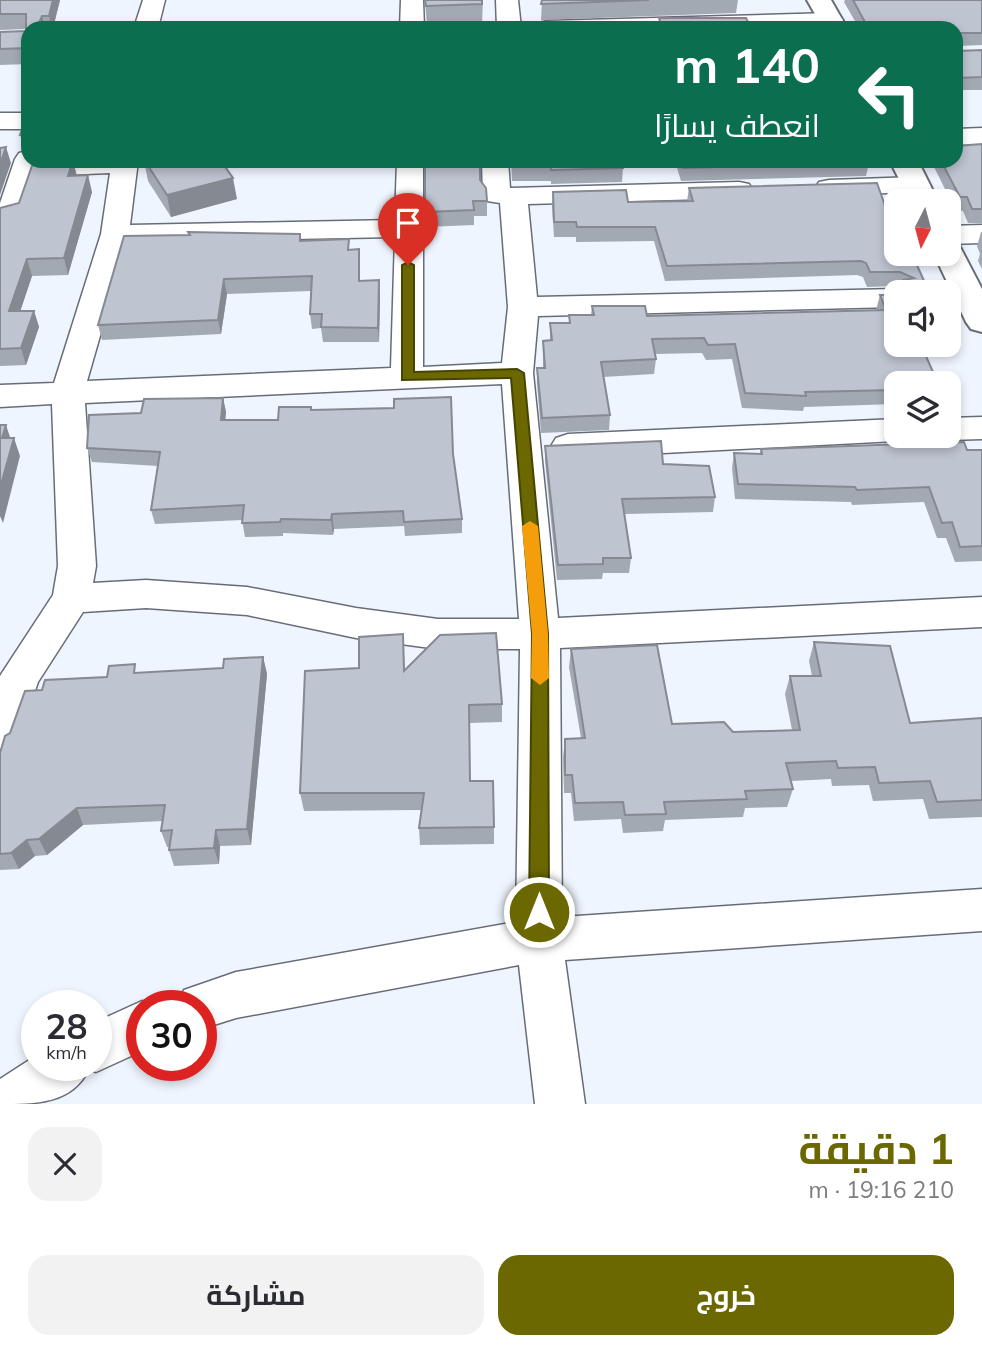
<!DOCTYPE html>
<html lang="ar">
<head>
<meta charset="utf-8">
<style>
  body { margin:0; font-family:Mulish,Cairo,sans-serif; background:#f2f2f3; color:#2b2b33; direction:rtl; height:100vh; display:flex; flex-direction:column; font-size:26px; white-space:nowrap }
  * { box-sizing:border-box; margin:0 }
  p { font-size:23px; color:#7c7c81 }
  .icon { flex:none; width:38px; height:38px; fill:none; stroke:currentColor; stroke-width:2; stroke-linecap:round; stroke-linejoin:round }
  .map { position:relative; height:1104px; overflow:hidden; direction:ltr }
  .panel { display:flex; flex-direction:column; background:#fff; flex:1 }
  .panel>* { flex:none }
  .hud { position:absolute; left:21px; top:21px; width:942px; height:147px; border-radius:21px; box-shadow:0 4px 10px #0003; direction:rtl; background:#0b6e4f; color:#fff; overflow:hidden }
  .needle { width:46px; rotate:186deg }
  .fabs { position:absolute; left:884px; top:189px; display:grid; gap:14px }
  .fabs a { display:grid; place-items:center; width:77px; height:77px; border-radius:14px; background:#fff; box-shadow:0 4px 10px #0003; font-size:35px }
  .speed { position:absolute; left:21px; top:990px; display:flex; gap:14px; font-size:35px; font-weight:700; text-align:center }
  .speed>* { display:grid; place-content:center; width:91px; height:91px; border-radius:50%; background:#fff; box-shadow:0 4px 10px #0003; line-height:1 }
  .speed small { font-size:18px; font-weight:400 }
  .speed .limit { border:10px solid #d22; background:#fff; color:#111 }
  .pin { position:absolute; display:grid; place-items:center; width:60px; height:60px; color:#fff; margin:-72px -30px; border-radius:50% 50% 50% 0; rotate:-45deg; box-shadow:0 0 7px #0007 }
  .pin .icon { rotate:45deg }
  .me { position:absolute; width:77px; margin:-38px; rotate:0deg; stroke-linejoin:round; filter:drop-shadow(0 0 5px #0008) }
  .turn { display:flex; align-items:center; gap:24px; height:147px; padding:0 28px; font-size:32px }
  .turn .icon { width:91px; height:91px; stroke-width:2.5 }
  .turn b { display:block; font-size:49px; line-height:60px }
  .round { display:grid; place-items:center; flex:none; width:74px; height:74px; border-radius:21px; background:#f2f2f3 }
  .head { display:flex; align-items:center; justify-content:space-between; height:119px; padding:0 28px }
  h1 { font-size:42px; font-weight:700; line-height:52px; color:#6b6801 }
  .primary-button { display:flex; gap:14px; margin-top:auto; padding:14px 28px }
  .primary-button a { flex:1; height:80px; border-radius:21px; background:#6b6801; color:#fff; font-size:28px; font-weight:700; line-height:80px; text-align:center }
  .primary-button a+a { background:#f2f2f3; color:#2b2b33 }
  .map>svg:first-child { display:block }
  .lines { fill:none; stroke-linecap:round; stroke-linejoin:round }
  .minor-casing { stroke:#676d78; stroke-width:3 }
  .tertiary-casing { stroke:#676d78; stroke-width:4 }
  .minor { fill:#fff; fill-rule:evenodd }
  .tertiary { fill:#fff; fill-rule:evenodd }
  .wall { fill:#a3a9b3 }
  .shaded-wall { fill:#858992 }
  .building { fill:#bec4d0; stroke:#858992; stroke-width:2 }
  .route { fill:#6b6801; stroke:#464401; stroke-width:2 }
  .slow { fill:#f59e0b }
</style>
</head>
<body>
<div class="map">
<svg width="982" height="1104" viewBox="0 0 982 1104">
  <rect width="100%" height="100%" fill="#eff5fe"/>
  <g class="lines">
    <defs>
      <path id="minor" d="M 143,0 L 165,0 L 158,28 L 134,28 Z
        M 401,0 L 423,0 L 424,28 L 400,28 Z
        M 496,0 L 518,0 L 521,28 L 497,28 Z
        M 831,13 L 839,15 L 843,20 L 839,25 L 795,28 L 535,28 L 539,23 L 547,21 Z
        M 0,113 L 28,113 L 28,129 L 0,129 Z
        M 982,128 L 982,144 L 956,145 L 956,129 Z
        M 28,151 L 28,161 L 138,161 L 130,225 L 395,220 L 397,161 L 423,161 L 423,367 L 502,363 L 508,307 L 500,203 L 487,201 L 483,195 L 482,161 L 508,161 L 510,188 L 739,182 L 749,184 L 753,190 L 749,196 L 739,198 L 528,204 L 537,297 L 896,289 L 907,292 L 896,292 L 896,307 L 538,316 L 533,373 L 558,618 L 982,597 L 982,627 L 560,648 L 562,917 L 982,889 L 982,931 L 565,960 L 585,1104 L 535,1104 L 519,965 L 236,1018 L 201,1029 L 201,1006 L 177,1006 L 184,990 L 236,972 L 516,922 L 520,649 L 438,649 L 356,638 L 247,615 L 146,608 L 83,612 L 38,682 L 15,749 L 0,754 L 0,676 L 53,595 L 58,566 L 52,404 L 0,407 L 0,385 L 54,383 L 101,234 L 110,173 L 36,176 L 21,218 L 0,224 L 0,203 L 15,159 L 19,153 ZM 395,237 L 391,368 L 87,381 L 127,242 ZM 502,384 L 519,619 L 438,619 L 356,608 L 247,587 L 146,580 L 93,583 L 96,566 L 85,403 Z
        M 916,177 L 926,179 L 930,185 L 926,191 L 829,196 L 819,194 L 815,188 L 819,182 L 829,180 Z
        M 982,225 L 982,243 L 948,244 L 948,226 Z
        M 982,417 L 982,439 L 948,440 L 935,436 L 948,436 L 948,418 Z
        M 896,419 L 896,436 L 909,436 L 908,438 L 896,441 L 568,458 L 556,454 L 551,446 L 556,438 L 568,434 Z
        M 142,1001 L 154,1006 L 142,1006 L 142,1051 L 96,1072 L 89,1069 C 72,1104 36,1104 0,1104 L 0,1079 L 37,1055 L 37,1066 L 96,1066 L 96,1022 Z"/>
      <path id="tertiary" d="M 807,0 L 831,0 L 847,28 L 823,28 Z
        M 890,161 L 918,161 L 938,201 L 910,201 Z
        M 948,242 L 959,245 L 982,289 L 982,332 L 971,329 L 966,322 L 934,254 L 948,254 Z"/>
    </defs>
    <use href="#minor" class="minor-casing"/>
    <use href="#tertiary" class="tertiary-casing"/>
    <use href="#minor" class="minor"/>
    <use href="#tertiary" class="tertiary"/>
  </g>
  <path class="wall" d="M 0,0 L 60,0 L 53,28 L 28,28 L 28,64 L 0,65 L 0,32 L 26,31 L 26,29 L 0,30 Z
    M 425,0 L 483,0 L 482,24 L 427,26 Z
    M 542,0 L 738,0 L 736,13 L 541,20 Z
    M 845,0 L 982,0 L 982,45 L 958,46 L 958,51 L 982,50 L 982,90 L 956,90 L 956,28 L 859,28 L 844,2 Z
    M 28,113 L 28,149 L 24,149 L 20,135 Z
    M 982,144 L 982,223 L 968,223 L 963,211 L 956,211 L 931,161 L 956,161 Z
    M 73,161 L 77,176 L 92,192 L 68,275 L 32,276 L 20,311 L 34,311 L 39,327 L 26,365 L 0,366 L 0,208 L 19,203 Z
    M 144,161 L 237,199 L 171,217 L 148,181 Z
    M 511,161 L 622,161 L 623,168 L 622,182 L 551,184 L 551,181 L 512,181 Z
    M 675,161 L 868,161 L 869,163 L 866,176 L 681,181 Z
    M 480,180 L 487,201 L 487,216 L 474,216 L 474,225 L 426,227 L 425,212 Z
    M 689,188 L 894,231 L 929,292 L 899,292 L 900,288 L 896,286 L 867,287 L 863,277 L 857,275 L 665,281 L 654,241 L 576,242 L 576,237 L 554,237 L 552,206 L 553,192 L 628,202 L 687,201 Z
    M 188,232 L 300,234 L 301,241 L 350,250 L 359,249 L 360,281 L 380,295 L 379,342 L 323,342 L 321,328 L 312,329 L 310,314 L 311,291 L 227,294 L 221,334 L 102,340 L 98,325 L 188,235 Z
    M 981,232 L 982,232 L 982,269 L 978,261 L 980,254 L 977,246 Z
    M 880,295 L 896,295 L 896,345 L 948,345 L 948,335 L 951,340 L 946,355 L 925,355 L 896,383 L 896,404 L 804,407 L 803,411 L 742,408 L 732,359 L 706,360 L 702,353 L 655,354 L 656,359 L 654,374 L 603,377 L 610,415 L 609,430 L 541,433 L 537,383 L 537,368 L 543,368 L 543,341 L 550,340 L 550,323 L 569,323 L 569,315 L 591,315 L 592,306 L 647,316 L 876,310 Z
    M 223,398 L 226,412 L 225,420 L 278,420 L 311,407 L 312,410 L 453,454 L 462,519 L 462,533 L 405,536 L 404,526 L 334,529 L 333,535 L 283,533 L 283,536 L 245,537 L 242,520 L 155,524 L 151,510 L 158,466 L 92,462 L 87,448 L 141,413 Z
    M 545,446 L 663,464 L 715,497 L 713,512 L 625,514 L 631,558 L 629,573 L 603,573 L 602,579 L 557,580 L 545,461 Z
    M 761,449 L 982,450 L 982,561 L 955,562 L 946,538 L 937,538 L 924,502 L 852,505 L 851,502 L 735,499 L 732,468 L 734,453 L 760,453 Z
    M 814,642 L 910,723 L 982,718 L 982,817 L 929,819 L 923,799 L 873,801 L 869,785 L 832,786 L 831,779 L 791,781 L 793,789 L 787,807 L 745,808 L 743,817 L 665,820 L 663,831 L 623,833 L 621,819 L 574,821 L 571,793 L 564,793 L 563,757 L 565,739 L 581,738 L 569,667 L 571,649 L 672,724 L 733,732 L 792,730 L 785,694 L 790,676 L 812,676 L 809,661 Z
    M 404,652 L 405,670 L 502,704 L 502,722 L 469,723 L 470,781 L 494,827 L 494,844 L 420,845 L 419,828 L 421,810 L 304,811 L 300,793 L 359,668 Z
    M 263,657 L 267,674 L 251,845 L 220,846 L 219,864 L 174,866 L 169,850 L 169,847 L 167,847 L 161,831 L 163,821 L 83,825 L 47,855 L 35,856 L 19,869 L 0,870 L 0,753 L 10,733 L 42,690 L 138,673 L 223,668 Z"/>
  <path class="shaded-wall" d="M 53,0 L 60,0 L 53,28 L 52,28 L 49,16 Z
    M 42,16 L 45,28 L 37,28 Z
    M 6,147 L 11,163 L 0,195 L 0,165 Z
    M 73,161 L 77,177 L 68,176 Z
    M 88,175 L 92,192 L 68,275 L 64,258 Z
    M 233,178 L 237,199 L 171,217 L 167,195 Z
    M 27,259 L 32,276 L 15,327 L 9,311 Z
    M 224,279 L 227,294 L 221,334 L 218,320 Z
    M 379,280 L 380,295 L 379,342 L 378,328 Z
    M 34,311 L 39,327 L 26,365 L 21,348 Z
    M 223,398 L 226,412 L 224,434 L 221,420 Z
    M 6,425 L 12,443 L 14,438 L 20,456 L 3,523 L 0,516 L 0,488 L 2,438 Z
    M 332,514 L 334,529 L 333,535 L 331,520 Z
    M 263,657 L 267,674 L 251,845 L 247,829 Z
    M 77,808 L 83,825 L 47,855 L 39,839 Z
    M 216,830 L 220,846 L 219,864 L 214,848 Z
    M 27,840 L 35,856 L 19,869 L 11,853 Z"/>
  <path class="building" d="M 0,0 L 53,0 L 49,16 L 42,16 L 37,28 L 28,28 L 28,48 L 0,49 L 0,32 L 26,31 L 26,14 L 0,14 Z
    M 425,0 L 482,0 L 482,4 L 426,6 Z
    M 542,0 L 649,0 L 541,4 Z
    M 853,0 L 982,0 L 982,33 L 957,33 L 958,51 L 982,50 L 982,77 L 956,78 L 956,28 L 871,28 L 869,24 L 866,24 Z
    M 659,18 L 746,18 L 749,24 L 777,23 L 779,28 L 662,28 Z
    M 28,113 L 28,144 L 27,144 L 26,135 L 20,135 Z
    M 982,144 L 982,209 L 972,209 L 967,197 L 960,197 L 941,161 L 956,161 L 956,146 Z
    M 6,147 L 0,165 L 0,148 Z
    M 73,161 L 68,176 L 88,175 L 64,258 L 27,259 L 9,311 L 34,311 L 21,348 L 0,349 L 0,208 L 19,203 L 33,163 Z
    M 145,161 L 221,161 L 233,178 L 167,195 Z
    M 425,161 L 480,161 L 480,180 L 486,188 L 487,201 L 473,201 L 474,210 L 425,212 Z
    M 512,161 L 622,161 L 623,168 L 551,170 L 551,166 L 512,166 Z
    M 681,161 L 868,161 L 869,163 L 683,168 Z
    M 877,183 L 894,231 L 896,231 L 896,254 L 912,254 L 929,292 L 902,292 L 903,280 L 914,278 L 900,272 L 870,272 L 866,263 L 861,261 L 667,266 L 655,227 L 577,227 L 576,222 L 554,222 L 553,192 L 626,190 L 628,202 L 693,201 L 689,188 Z
    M 188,232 L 300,234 L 300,241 L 349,239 L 348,250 L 359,249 L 359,281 L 379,280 L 378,328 L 321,327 L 322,314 L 310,314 L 312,276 L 224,279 L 218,320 L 98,325 L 124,236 L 190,235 Z
    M 880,295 L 896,295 L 896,345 L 921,345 L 938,383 L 896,383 L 896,390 L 805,392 L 806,396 L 745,393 L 735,344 L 708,345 L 704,338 L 652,339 L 656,359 L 601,362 L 610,415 L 542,418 L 537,368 L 545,368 L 543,341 L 552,340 L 550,323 L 570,323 L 569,315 L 594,315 L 592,306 L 645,306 L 647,316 L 886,310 Z
    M 451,397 L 453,454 L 462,519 L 404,522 L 403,511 L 332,514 L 331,520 L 281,519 L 280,522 L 242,523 L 244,505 L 151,510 L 160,452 L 87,448 L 89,415 L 141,413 L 144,399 L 223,398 L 221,420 L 278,420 L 279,407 L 311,407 L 311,410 L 394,408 L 394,399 Z
    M 0,425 L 6,425 L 2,438 L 14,438 L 0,488 Z
    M 661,441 L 663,464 L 709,466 L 715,497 L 622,499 L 631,558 L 603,558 L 603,564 L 558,565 L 545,446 Z
    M 964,442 L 967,450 L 982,450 L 982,546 L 960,547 L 952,522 L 942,523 L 929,487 L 857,490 L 855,487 L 738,484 L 734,453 L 762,454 L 761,449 Z
    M 496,633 L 502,704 L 469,705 L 470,781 L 493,781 L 494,827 L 419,828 L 424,793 L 300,793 L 305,671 L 359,668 L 359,637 L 403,634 L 404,671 L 440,635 Z
    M 814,642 L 890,646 L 910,723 L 982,718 L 982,800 L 937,802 L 930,781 L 879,783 L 875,767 L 838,768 L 836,761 L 786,763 L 793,789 L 745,791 L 747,799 L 664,802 L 666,814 L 625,815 L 623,802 L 575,803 L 572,775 L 565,775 L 565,739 L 585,738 L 571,649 L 657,645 L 672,724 L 724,722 L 733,732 L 800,730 L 790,676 L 821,676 Z
    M 263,657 L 247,829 L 216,830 L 214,848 L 169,850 L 172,830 L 161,831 L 165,805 L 77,808 L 39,839 L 27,840 L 11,853 L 0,854 L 0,753 L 5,736 L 10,733 L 25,691 L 42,690 L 45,680 L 107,677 L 109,666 L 135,664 L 134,673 L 223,668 L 224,659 Z"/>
  <path class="route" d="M 408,262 L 414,265 L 414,372 L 517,369 L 524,373 L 548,634 L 549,912 L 546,919 L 539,922 L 532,919 L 529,912 L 532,634 L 511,378 L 402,380 L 402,265 Z"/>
  <path class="slow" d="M 530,521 L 538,526 L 548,634 L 549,678 L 540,685 L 531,678 L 532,634 L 522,526 Z"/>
</svg>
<div class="fabs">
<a><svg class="needle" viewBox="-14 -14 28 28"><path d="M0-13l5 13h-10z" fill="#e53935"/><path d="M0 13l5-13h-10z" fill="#7c7c81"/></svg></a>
<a><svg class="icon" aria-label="sound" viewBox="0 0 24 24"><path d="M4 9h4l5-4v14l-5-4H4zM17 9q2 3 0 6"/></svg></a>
<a><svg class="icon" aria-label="layers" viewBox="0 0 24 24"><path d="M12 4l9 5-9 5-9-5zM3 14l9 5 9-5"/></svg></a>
</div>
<div class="speed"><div>28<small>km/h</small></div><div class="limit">30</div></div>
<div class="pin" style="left:408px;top:265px;background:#d93025"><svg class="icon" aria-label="arrive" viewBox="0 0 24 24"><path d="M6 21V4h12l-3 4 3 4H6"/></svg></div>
<svg class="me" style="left:539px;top:912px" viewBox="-20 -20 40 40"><circle r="17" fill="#6b6801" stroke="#fff" stroke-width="3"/><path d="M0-11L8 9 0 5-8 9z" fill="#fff"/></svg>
<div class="hud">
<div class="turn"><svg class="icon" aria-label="left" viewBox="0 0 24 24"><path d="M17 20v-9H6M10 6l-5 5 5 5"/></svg><div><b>140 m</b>انعطف يسارًا</div></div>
</div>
</div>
<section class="panel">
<div class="head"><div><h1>1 دقيقة</h1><p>210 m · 19:16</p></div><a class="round"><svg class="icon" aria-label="close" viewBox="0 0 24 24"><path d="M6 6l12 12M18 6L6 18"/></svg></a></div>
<div class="primary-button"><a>خروج</a><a>مشاركة</a></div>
</section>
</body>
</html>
